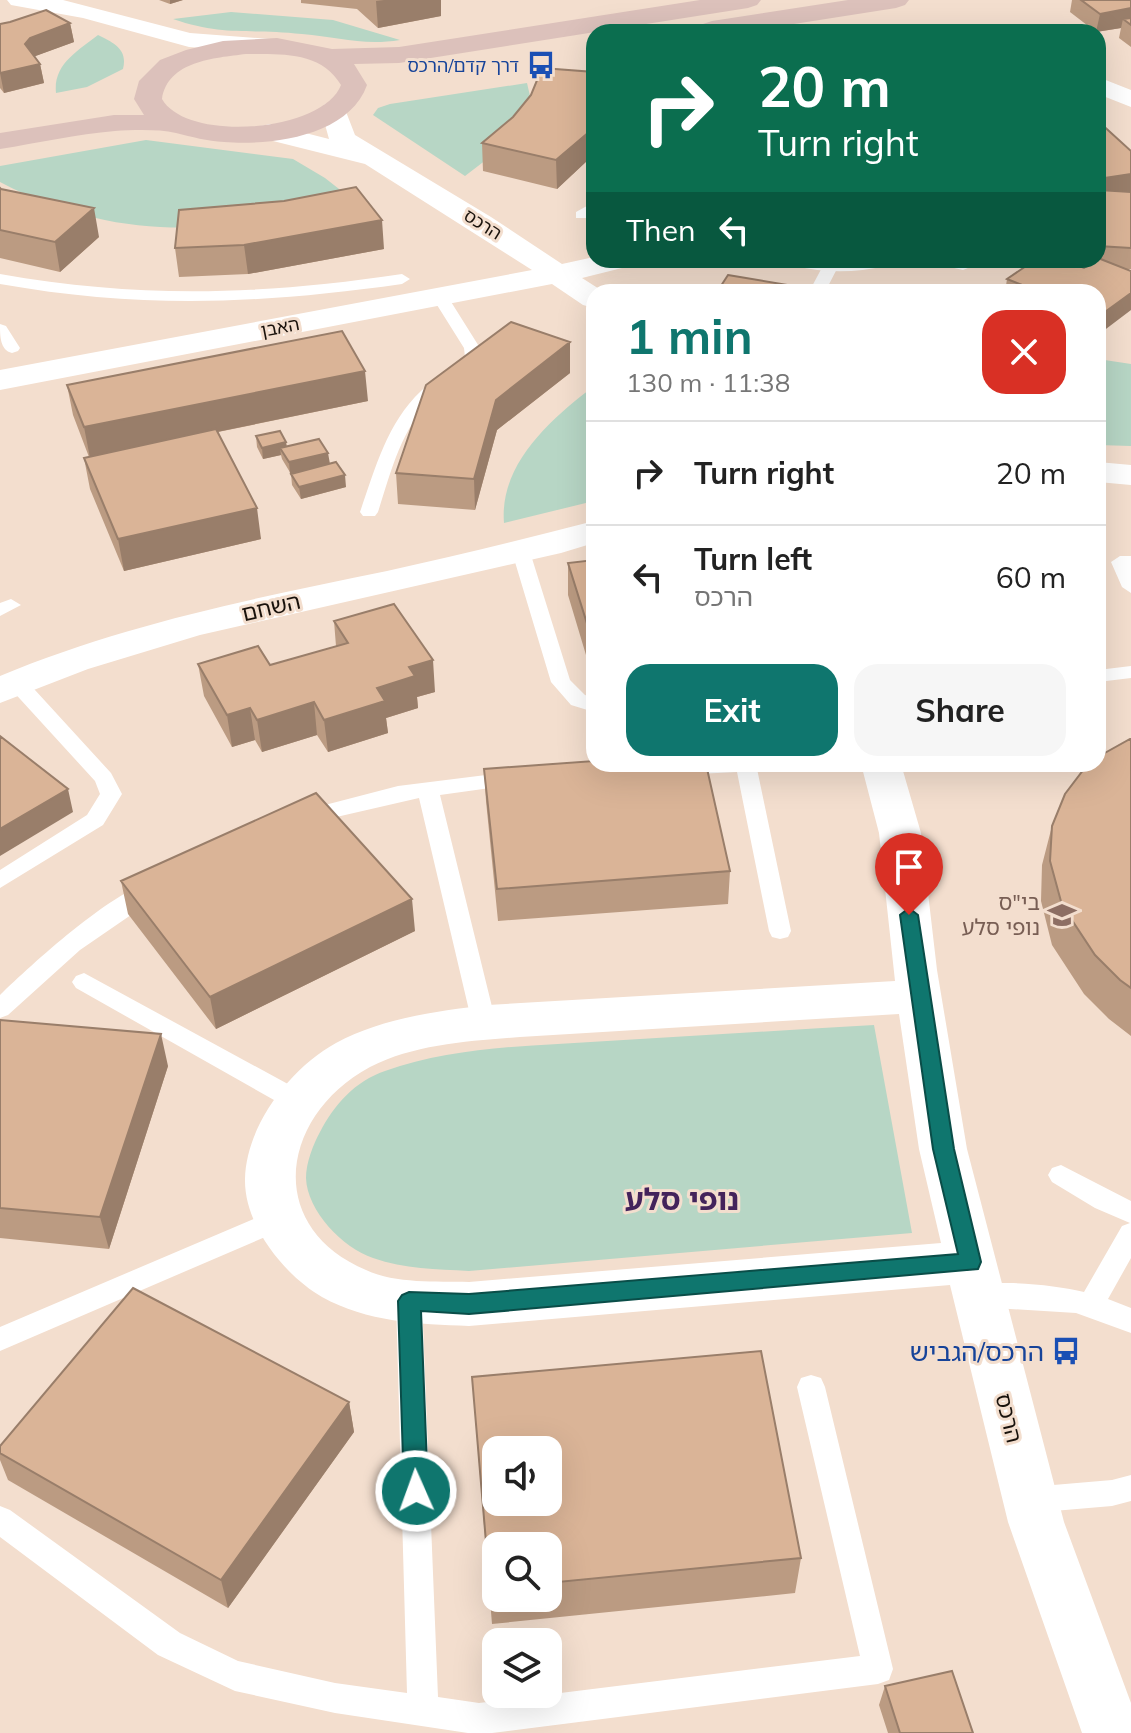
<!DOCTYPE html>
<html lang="en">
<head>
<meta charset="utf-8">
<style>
  body { margin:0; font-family:Mulish,"Noto Sans Hebrew",sans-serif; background:#f6f6f6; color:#222; height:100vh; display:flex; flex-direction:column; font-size:30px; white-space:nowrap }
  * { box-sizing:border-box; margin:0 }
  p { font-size:26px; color:#767676 }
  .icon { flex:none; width:44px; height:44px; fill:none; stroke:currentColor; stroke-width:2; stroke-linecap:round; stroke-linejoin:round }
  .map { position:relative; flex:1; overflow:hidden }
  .drawer { position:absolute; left:586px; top:284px; width:520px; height:488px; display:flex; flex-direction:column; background:#fff; border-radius:24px; box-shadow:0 8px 32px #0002 }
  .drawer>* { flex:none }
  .top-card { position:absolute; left:586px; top:24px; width:520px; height:244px; border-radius:24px; box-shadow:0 8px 32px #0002; background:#0b6e4f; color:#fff; overflow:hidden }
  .controls { position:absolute; left:482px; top:1436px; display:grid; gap:16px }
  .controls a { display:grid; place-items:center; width:80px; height:80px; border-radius:16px; background:#fff; box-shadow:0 8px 32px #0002; font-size:40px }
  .pin { position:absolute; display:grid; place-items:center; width:68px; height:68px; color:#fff; margin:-82px -34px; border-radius:50% 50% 50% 0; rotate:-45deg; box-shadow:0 0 8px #0007 }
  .pin .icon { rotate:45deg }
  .me { position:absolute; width:88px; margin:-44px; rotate:358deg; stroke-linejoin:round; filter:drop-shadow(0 0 6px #0008) }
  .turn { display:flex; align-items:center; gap:28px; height:168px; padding:0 40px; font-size:36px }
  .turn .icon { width:104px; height:104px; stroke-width:2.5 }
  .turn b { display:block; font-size:56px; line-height:68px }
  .then { display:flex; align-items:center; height:76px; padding:0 40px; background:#0003; gap:16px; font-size:30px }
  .round { display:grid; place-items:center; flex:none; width:84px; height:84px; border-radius:24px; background:#f6f6f6 }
  .head { display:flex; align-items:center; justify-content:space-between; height:136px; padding:0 40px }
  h1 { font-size:48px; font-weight:700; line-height:60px; color:#0f766e }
  .button { display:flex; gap:16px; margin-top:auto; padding:16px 40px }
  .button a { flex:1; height:92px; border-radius:24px; background:#0f766e; color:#fff; font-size:32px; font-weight:700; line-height:92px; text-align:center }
  .button a+a { background:#f6f6f6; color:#222 }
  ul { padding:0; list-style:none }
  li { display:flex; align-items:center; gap:24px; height:104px; padding:0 40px; border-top:2px solid #e0e0e0 }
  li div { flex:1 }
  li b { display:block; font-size:30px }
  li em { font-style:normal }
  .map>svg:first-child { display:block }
  .green { fill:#b7d6c5 }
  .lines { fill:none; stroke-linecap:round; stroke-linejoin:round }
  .lane { fill:#fff; fill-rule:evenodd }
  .street { fill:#fff; fill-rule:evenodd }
  .secondary { fill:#dcc1bb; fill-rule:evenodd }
  .wall { fill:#bb9b82; fill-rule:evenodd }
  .shaded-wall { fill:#997e6a }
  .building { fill:#dab497; stroke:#997e6a; stroke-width:2; fill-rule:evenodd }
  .route { fill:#0f766e; stroke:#0a4d48; stroke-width:2 }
  .labels { text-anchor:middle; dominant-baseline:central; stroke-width:6; stroke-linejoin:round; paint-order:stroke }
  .far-transit-label { font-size:18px; fill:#164399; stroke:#f3dece; text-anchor:end }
  .far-street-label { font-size:18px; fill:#18110b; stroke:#f3dece }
  .street-label { font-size:22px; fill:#18110b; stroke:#f3dece }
  .education-label { font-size:22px; fill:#785e54; stroke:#f3dece; text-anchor:end }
  .near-transit-label { font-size:26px; fill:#164399; stroke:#f3dece; text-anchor:end }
  .district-label { font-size:30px; font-weight:bold; fill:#43235b; stroke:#f3dece }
</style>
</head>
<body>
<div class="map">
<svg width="1131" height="1733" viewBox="0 0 1131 1733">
  <rect width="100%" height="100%" fill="#f3dece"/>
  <path class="green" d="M 231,12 L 333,20 L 400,40 C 363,46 338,37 302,34 C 251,28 225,37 173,19 Z
    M 98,35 C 114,43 128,49 123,69 L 87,87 L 56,93 C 53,64 78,51 98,35 Z
    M 527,83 L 530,96 L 495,153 L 465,176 L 373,115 L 378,108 L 390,104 Z
    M 146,140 L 293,159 L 325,178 L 362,207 C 227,228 128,249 0,182 L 0,166 Z
    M 1098,359 L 1131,364 L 1131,446 L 1098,445 Z
    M 594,386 L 594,501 L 504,523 C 499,464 551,419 594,386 Z
    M 874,1025 L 912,1233 L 469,1271 C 436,1269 405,1269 373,1258 C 343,1248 307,1211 306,1178 C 306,1163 313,1145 320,1132 C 334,1105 355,1081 385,1071 C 455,1046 533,1046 607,1041 C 696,1036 785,1030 874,1025 Z"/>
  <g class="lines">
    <path class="lane" d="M 594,202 L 594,213 L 586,218 L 576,218 L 576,212 Z
      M 826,260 L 838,260 L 840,263 L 825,292 L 809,292 Z
      M 929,260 L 988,260 L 963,270 L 932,263 Z
      M 0,274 C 141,299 261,295 402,274 L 410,279 L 402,284 C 261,304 141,309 0,284 Z
      M 440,292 L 448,297 L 480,348 L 482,358 C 469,374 448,383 433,398 C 401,428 391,472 378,512 L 375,516 L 363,516 L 360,512 C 375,469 387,423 421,391 C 434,378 451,368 465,357 L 464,348 L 432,297 Z
      M 0,324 L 6,326 L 20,348 L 18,351 L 12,353 C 0,350 0,336 0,324 Z
      M 521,546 L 530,552 L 570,680 L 585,695 L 594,698 L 594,712 L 571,705 L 551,682 L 512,552 Z
      M 1120,556 L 1131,556 L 1131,593 L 1122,587 L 1111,562 Z
      M 11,599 L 21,605 L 0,616 L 0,603 Z
      M 1131,666 L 1131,678 L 1098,682 L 1098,670 Z
      M 17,677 L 24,678 L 111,773 L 122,794 L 103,825 L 0,888 L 0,870 L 87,815 L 100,794 L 95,781 L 10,688 L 7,683 Z
      M 669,764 L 756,764 L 791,931 L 788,937 L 780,939 L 772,937 L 769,931 L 737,772 L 677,775 L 670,773 L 667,768 Z
      M 511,772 L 518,774 L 522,779 L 518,784 L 440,795 L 496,1023 L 492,1029 L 484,1032 L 476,1029 L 472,1023 L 419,798 L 306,824 L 298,822 L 295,817 L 298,812 L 398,786 Z
      M 152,881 L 160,883 L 163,889 L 160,895 L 80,950 L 8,1015 L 0,1018 L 0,995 C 33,963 110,893 152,881 Z
      M 84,973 L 308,1095 L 311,1102 L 308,1109 L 299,1112 L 290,1109 L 76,988 L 72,982 L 76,976 Z
      M 1061,1165 L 1131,1201 L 1131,1258 L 1108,1299 L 1131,1308 L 1131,1333 L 1076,1313 L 978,1307 L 969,1304 L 965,1296 L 969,1288 C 997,1278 1055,1285 1084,1292 L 1122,1226 L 1130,1223 L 1095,1208 L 1052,1182 L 1048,1175 L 1052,1168 Z
      M 277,1209 L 286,1212 L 290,1220 L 286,1228 L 0,1351 L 0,1327 Z
      M 409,1290 L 418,1293 L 422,1301 L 438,1697 L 479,1703 L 860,1656 L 797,1387 L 801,1378 L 811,1375 L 821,1378 L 825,1387 L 893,1669 L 889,1680 L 878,1684 L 492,1733 L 468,1733 L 335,1713 L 235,1691 L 158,1655 L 0,1537 L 0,1506 L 10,1510 L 180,1633 L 238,1661 L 335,1683 L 407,1693 L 396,1301 L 400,1293 Z
      M 1131,1475 L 1131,1501 L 1112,1506 L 1030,1513 L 1020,1509 L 1016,1500 L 1020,1491 L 1030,1487 L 1112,1480 Z"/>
    <path class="street" d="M 7,0 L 63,0 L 190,33 L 271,39 L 280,41 L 283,46 L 280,51 L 271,53 L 189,47 L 83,18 L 11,5 Z
      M 1098,77 L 1131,90 L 1131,107 L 1098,94 Z
      M 334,102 L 343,104 L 355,135 L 491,217 L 562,264 L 594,257 L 594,260 L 635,260 L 630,266 L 582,278 L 604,292 L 594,292 L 594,308 L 583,305 L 552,284 L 0,390 L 0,370 L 532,270 L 365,164 L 261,138 L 257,132 L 261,126 L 270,124 L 329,139 L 321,110 L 325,104 Z
      M 790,260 L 890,260 L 885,266 C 856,273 824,273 795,266 Z
      M 1098,462 L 1131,465 L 1131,485 L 1098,482 Z
      M 594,521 L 594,543 L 561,553 L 200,635 L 88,669 L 0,703 L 0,676 C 124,624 256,598 387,571 C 456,556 525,539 594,521 Z
      M 861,764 L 901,764 L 921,833 L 937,970 L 967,1149 L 1064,1522 L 1131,1703 L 1131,1733 L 1082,1733 L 1008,1522 L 950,1285 L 469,1326 C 418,1324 367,1322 322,1297 C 284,1275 244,1225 245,1179 C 246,1126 290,1068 336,1043 C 382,1018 438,1011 488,1005 L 895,981 L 879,833 ZM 899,1014 L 919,1149 L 941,1243 L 469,1282 C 436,1281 396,1284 366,1270 C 263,1226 281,1115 370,1067 C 415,1044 470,1041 520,1037 Z"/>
    <path class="secondary" d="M 700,0 L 761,0 L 757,5 L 748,8 L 399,63 L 354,64 L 367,85 C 349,136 271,146 224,142 C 207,141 192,137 176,133 C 158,129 133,130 115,131 C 77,134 38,143 0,149 L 0,133 L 114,115 L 144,115 L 134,99 L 139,81 L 160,60 L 186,50 L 223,41 L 277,38 L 332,49 L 399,47 ZM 246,54 C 281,54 321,51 341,85 C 323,132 187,143 162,99 C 168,61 214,58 246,54 Z
      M 848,0 L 909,0 L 905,5 L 896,8 L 742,32 L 701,32 L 699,29 L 703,24 L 712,21 Z"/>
  </g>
  <path class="wall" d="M 159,0 L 183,0 L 170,4 Z
    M 301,0 L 441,0 L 441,16 L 378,28 L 357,9 L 301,3 Z
    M 1072,0 L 1131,0 L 1131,47 L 1119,38 L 1121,28 L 1096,32 L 1070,12 Z
    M 70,23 L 74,42 L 35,56 L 40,64 L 44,83 L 4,93 L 0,88 L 0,24 Z
    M 1098,121 L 1131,151 L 1131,269 L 1125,269 L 1098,292 L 1005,292 L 1007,279 L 1084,268 L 1092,263 L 1091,260 L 1098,260 Z
    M 482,143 L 588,160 L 557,189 L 483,171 Z
    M 0,188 L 99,237 L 60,272 L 0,258 Z
    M 179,210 L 384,249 L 248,274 L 179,277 L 175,248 Z
    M 570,342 L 570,373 L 497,430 L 475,510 L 398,504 L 396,473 Z
    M 67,385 L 368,401 L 218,432 L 261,539 L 124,571 L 90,489 L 84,458 L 89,457 L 73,415 Z
    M 256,436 L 286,442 L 287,447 L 330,464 L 346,487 L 301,499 L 292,485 L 291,474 L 282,459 L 281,455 L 263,459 L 257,447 Z
    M 594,560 L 594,664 L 589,665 L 568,595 L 568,563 Z
    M 334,621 L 435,692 L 417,697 L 418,708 L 386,718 L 388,733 L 328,752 L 317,735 L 262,752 L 255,740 L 232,747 L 204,696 L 198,664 L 270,665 L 336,646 Z
    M 1131,739 L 1131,1036 L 1109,1019 L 1084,994 L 1052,945 L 1041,901 L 1042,865 L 1052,826 Z
    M 484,769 L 730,871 L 728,904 L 498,921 L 486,801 Z
    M 121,881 L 415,931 L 216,1029 L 128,914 Z
    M 0,1020 L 168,1066 L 109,1249 L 0,1238 Z
    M 472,1377 L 801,1558 L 795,1593 L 492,1624 ZM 496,1546 L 548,1546 L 548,1598 L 496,1598 Z
    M 349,1402 L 354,1432 L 228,1608 L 8,1480 L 0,1460 L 0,1446 Z
    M 885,1686 L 973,1733 L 888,1733 L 879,1705 Z"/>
  <path class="shaded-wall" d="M 170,0 L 183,0 L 170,4 Z
    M 384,0 L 441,0 L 441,16 L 378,28 L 376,1 Z
    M 1131,8 L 1131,25 L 1123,19 L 1121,28 L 1096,32 L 1100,14 Z
    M 70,23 L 74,42 L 33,57 L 25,44 L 30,38 Z
    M 40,64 L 44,83 L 4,93 L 0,73 Z
    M 594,125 L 594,152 L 588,160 L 557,189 L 556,160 Z
    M 1131,174 L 1131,194 L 1099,190 L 1098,196 L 1098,179 Z
    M 94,208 L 99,237 L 60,272 L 55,242 Z
    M 382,220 L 384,249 L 248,274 L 244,245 Z
    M 1131,293 L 1131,310 L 1098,335 L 1098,317 Z
    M 570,342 L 570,373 L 497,430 L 475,510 L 474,479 L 496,400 Z
    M 365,371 L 368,401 L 90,458 L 84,427 Z
    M 286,442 L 287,454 L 280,448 L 281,455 L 263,459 L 262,448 Z
    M 328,453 L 330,464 L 290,474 L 289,462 Z
    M 345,475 L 346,487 L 301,499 L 299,487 Z
    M 257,508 L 261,539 L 124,571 L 118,539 Z
    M 433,660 L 435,692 L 417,697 L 418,708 L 386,718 L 388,733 L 328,752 L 324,720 L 409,667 Z
    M 314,702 L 317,735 L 262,752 L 257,720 Z
    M 250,708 L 255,740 L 232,747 L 227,715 Z
    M 68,789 L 73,812 L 0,856 L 0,829 Z
    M 412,899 L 415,931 L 216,1029 L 210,997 Z
    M 161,1034 L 168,1066 L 109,1249 L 100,1217 Z
    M 349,1402 L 354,1432 L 228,1608 L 221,1580 Z"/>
  <path class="building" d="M 1081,0 L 1131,0 L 1131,8 L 1100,14 Z
    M 46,10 L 70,23 L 30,38 L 25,44 L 40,64 L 0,73 L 0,24 L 10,22 Z
    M 1131,18 L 1131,25 L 1123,19 Z
    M 542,68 L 594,72 L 594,125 L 589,132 L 556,160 L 482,143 L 513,117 L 531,95 Z
    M 1098,121 L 1131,151 L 1131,174 L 1098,179 Z
    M 356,187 L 382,220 L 244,245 L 175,248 L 179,210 L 284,201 Z
    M 0,188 L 1,189 L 94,208 L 55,242 L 0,230 Z
    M 1099,190 L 1131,192 L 1131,248 L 1098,246 L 1098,200 L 1100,200 Z
    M 1098,258 L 1131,271 L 1131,293 L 1098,317 L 1098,292 L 1040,292 L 1007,279 L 1035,260 L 1063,260 L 1084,268 L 1096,260 L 1098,260 Z
    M 728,275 L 829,292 L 717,292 Z
    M 511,322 L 570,342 L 496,400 L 474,479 L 396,473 L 426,385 Z
    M 342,331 L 365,371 L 84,427 L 67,385 Z
    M 216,429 L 257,508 L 118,539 L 84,458 Z
    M 280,431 L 286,442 L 262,448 L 256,436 Z
    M 319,439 L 328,453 L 289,462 L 280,448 Z
    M 336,462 L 345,475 L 299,487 L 291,474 Z
    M 594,560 L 594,633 L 590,633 L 568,563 Z
    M 394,604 L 433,660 L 409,667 L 415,676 L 377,688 L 385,701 L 324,720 L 314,702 L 257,720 L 250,708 L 227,715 L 198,664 L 258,646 L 270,665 L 348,643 L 334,621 Z
    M 0,736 L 68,789 L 0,829 Z
    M 1130,739 L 1131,739 L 1131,988 L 1120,980 L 1095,955 L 1062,905 L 1050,861 L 1052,826 L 1065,794 L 1084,769 L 1091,764 L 1098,764 L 1098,758 L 1103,754 Z
    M 594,761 L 594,764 L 706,764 L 730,871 L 497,889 L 484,769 Z
    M 316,793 L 412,899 L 210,997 L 121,881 Z
    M 0,1020 L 161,1034 L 100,1217 L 0,1208 Z
    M 133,1288 L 349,1402 L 221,1580 L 0,1453 L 0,1446 Z
    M 761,1351 L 801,1558 L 548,1583 L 548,1546 L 496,1546 L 496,1589 L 490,1589 L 472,1377 ZM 496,1450 L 548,1450 L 548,1502 L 496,1502 Z
    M 952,1671 L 973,1733 L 900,1733 L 885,1686 Z"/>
  <path class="route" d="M 909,908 L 918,915 L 954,1149 L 981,1262 L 978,1269 L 469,1314 L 421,1311 L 428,1491 L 424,1498 L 416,1502 L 407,1498 L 404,1491 L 398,1301 L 402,1295 L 409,1292 L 469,1294 L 958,1254 L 933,1149 L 900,915 Z"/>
  <defs>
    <symbol id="bus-bare" viewBox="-9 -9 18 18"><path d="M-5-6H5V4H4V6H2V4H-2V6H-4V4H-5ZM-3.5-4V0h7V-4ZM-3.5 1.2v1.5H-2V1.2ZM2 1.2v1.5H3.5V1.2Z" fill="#1a4fb4" stroke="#f3dece" stroke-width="2.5" paint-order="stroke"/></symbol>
    <symbol id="school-bare" viewBox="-9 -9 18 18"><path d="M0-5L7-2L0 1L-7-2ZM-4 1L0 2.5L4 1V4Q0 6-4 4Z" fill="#8d6e63" stroke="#f3dece" stroke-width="2.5" paint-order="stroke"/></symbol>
  </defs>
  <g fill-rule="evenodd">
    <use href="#bus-bare" x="521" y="45" width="40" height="40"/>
    <use href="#school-bare" x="1042" y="895" width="40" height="40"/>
    <use href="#bus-bare" x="1046" y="1331" width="40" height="40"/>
  </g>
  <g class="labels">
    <g class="far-transit-label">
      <text x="519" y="65">דרך קדם/הרכס</text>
    </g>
    <g class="far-street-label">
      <text transform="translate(483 224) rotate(32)">הרכס</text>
      <text transform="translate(280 327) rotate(-11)">האבן</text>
    </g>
    <g class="street-label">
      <text transform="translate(271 607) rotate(-13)">השחם</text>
      <text transform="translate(1009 1418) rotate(76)">הרכס</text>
    </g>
    <g class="education-label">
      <text x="1040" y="902">בי"ס<tspan x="1040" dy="25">נופי סלע</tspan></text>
    </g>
    <g class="near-transit-label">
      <text x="1044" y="1351">הרכס/הגביש</text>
    </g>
    <g class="district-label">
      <text x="682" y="1199">נופי סלע</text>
    </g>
  </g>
</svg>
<div class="controls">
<a><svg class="icon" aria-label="sound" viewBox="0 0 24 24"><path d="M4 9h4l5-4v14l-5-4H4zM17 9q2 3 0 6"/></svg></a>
<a><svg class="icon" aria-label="search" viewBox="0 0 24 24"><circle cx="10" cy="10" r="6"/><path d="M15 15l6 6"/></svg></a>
<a><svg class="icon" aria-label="layers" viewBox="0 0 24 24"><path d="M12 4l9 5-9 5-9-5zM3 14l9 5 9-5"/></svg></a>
</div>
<div class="pin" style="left:909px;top:915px;background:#d93025"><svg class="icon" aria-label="arrive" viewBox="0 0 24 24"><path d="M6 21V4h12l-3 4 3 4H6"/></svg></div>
<svg class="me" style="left:416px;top:1491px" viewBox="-20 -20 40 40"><circle r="17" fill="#0f766e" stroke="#fff" stroke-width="3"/><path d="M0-11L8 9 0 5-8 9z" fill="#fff"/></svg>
<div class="top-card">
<div class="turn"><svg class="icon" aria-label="right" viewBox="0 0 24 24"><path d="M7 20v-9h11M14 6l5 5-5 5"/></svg><div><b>20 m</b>Turn right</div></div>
<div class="then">Then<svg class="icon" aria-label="left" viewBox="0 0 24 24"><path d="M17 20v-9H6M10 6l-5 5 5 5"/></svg></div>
</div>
<section class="drawer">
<div class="head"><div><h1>1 min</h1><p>130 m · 11:38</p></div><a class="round" style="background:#d93025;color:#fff"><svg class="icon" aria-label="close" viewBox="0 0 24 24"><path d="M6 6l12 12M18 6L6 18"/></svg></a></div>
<ul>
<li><svg class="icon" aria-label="right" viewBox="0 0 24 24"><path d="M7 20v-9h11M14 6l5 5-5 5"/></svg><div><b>Turn right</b></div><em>20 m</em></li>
<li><svg class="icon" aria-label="left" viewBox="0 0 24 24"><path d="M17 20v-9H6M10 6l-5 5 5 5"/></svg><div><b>Turn left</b><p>הרכס</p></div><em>60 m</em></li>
</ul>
<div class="button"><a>Exit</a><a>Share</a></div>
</section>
</div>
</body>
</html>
